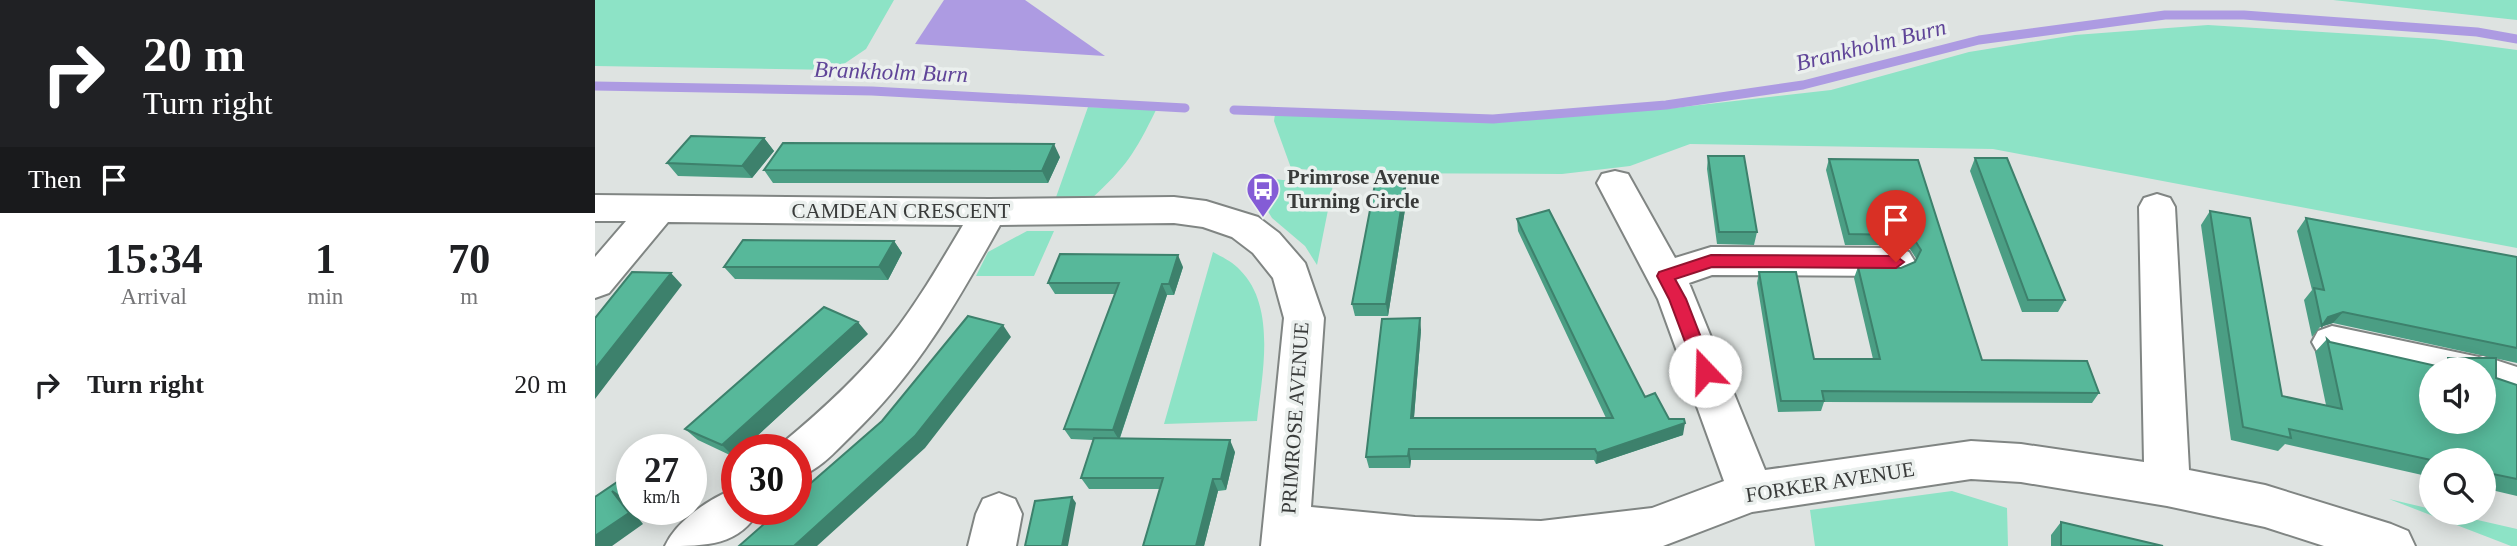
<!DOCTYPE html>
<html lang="en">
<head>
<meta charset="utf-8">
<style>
  body { margin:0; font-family:Georgia,serif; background:#f2f2f2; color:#202124; height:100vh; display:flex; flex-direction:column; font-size:26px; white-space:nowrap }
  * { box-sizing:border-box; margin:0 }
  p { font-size:23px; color:#757577 }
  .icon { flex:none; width:38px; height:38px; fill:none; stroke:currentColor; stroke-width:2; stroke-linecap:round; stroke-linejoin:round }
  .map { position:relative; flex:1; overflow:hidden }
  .drawer { display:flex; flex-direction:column; background:#fff; width:595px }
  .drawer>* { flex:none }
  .guide { background:#202124; color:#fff; overflow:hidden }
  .tools { position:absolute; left:1824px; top:357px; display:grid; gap:14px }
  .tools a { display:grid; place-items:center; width:77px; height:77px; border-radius:50%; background:#fff; box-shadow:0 4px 18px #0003; font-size:35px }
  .speed { position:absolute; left:21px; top:434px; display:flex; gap:14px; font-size:35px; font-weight:700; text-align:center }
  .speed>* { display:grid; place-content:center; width:91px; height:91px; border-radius:50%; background:#fff; box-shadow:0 4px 18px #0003; line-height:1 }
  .speed small { font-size:18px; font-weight:400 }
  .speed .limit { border:10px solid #d22; background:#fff; color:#111 }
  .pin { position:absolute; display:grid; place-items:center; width:60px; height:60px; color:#fff; margin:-72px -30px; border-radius:50% 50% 50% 0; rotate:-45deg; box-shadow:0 0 7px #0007 }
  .pin .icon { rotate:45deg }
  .me { position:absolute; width:77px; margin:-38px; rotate:339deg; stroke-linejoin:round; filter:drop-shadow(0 0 5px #0008) }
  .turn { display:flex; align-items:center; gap:24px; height:147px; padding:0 28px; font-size:32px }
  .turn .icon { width:91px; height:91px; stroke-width:2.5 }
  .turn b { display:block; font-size:49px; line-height:60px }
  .then { display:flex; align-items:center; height:66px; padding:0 28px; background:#0003; gap:14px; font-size:26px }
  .eta { display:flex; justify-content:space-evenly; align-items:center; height:119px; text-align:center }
  .eta b { font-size:42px; font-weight:700; line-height:49px }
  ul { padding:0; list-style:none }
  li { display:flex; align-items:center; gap:21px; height:105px; padding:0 28px }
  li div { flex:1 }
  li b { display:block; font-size:26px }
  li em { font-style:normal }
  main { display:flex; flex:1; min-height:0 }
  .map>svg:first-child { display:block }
  .green { fill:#8de3c6 }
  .water { fill:#ad9be2 }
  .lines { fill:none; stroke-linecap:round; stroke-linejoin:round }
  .stream { stroke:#ad9be2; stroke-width:9 }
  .minor-casing { stroke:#808583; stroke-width:4 }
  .minor { fill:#fff; fill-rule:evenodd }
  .wall { fill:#4b9e84 }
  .shaded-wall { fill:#3d816c }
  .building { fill:#57b89a; stroke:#3d816c; stroke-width:2; fill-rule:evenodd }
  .route { fill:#e11d48; stroke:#92132f; stroke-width:2 }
  .labels { text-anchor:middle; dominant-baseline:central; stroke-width:7; stroke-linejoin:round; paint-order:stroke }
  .poi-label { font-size:21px; font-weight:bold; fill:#393b3a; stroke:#ebf0ee; text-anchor:start }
  .street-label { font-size:21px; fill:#393b3a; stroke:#ebf0ee }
  .water-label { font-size:23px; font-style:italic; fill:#5f4498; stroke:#ebf0ee }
</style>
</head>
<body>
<main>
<section class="drawer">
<div class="guide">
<div class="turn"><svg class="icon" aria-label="right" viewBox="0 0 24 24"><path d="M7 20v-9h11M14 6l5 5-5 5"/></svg><div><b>20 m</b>Turn right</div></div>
<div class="then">Then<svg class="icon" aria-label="arrive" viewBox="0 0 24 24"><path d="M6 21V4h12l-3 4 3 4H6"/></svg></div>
</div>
<div class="eta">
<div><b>15:34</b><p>Arrival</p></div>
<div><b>1</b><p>min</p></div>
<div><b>70</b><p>m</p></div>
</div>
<ul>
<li><svg class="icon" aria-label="right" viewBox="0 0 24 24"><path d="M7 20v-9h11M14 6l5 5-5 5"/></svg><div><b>Turn right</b></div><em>20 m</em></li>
</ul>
</section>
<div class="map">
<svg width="1922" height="546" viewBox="0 0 1922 546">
  <rect width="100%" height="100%" fill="#dee3e1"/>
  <path class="green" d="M 0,0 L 299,0 L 271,49 L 240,70 L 0,66 Z
    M 1738,0 L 1922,0 L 1922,20 Z
    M 1613,25 L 1839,39 L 1922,50 L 1922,248 L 1398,149 L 1095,144 L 1035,166 L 967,174 L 747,173 L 696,168 L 679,121 L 680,114 L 896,123 L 1079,108 L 1236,90 L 1374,52 L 1480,35 Z
    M 493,107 L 561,110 C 540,153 531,167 496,199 L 460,200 Z
    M 678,179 L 738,185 L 722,265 L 710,246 L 677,218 L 669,205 L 671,193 Z
    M 432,231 L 459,231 L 439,276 L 381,276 L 393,252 Z
    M 618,252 C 627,257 638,262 645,270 C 682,307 667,375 662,421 L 569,424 Z
    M 1357,491 L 1412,508 L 1413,546 L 1220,546 L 1215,510 Z
    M 1794,499 L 1836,509 L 1836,513 L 1852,513 L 1922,529 L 1922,546 L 1916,546 Z"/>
  <path class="water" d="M 349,0 L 430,0 L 510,56 L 320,44 Z"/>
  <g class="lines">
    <path class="stream" d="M 0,86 L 277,91 L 590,108
      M 639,110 L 898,119 L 1071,105 L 1208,85 L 1384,40 L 1570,15 L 1649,15 L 1882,32 L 1922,39"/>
    <defs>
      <path id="minor" d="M 1020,171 L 1033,174 L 1080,258 L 1116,247 L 1301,248 L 1314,252 L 1320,262 L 1314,272 L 1301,276 L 1117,275 L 1094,283 L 1170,470 L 1376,441 L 1426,444 L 1549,462 L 1544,207 L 1549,198 L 1562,194 L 1575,198 L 1580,207 L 1594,470 L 1670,485 L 1796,524 L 1813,531 L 1820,546 L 1729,546 L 1670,527 L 1572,506 L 1426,482 L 1376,479 L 1157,512 L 1068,546 L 666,546 L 689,318 L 678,278 L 658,253 L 637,237 L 608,227 L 579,223 L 405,225 C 361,304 322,373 256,436 C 239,453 224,470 201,478 L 201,450 L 183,450 L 185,445 C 225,412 265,376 297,335 C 324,300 346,262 368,225 L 73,222 L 14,293 L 0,298 L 0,257 L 31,221 L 0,221 L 0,195 L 394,199 L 579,197 L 611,201 L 663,217 L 684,233 L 710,263 L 729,318 L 716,507 L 820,517 L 946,521 L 1057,508 L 1129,481 L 1063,299 L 1002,183 L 1007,174 Z
        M 1737,326 L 1884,357 L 1888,356 L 1922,367 L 1922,401 L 1888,390 L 1888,369 L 1836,369 L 1836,379 L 1723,353 L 1717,342 L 1723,331 Z
        M 142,488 L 142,509 L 165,509 C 144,546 112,546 70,546 C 82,520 115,498 142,488 Z
        M 404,493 L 420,499 L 427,514 L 421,546 L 373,546 L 381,514 L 388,499 Z"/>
    </defs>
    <use href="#minor" class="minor-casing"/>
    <use href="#minor" class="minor"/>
  </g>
  <path class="wall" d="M 169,138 L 179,151 L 157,178 L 83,176 L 72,163 Z
    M 1113,156 L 1162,232 L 1159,245 L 1122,244 L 1112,169 Z
    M 465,157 L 453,183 L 178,183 L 169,170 Z
    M 1380,158 L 1470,300 L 1463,312 L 1427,312 L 1375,171 Z
    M 1234,159 L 1323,160 L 1387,360 L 1504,393 L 1497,403 L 1229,402 L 1226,411 L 1183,412 L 1162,283 L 1164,272 L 1219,359 L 1278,359 L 1259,278 L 1263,267 L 1306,268 L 1320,262 L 1322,260 L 1315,249 L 1302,245 L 1250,245 L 1231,170 Z
    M 810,184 L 812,197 L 793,316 L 760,316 L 757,304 Z
    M 1615,211 L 1687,396 L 1731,405 L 1720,352 L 1732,339 L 1735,342 L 1844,367 L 1853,358 L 1901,378 L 1922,385 L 1922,496 L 1888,488 L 1888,460 L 1836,460 L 1836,477 L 1690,444 L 1683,451 L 1636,440 L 1606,225 Z
    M 1711,218 L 1922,257 L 1922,363 L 1738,323 L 1725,327 L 1717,337 L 1709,300 L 1717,290 L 1702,231 Z
    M 922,219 L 1050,397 L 1074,419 L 1088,435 L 1001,464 L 999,460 L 816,460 L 815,468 L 774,468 L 771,457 L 826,330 L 819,418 L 1011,418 L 923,231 Z
    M 299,241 L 307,253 L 293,280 L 140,279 L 129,267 Z
    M 588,267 L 579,295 L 572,295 L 525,438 L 640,452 L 631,490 L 623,491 L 609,546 L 548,546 L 565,489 L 494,489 L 486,478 L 498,440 L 476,439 L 469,429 L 520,294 L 460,294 L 453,283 Z
    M 273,334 L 139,457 L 103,440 L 90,429 Z
    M 1466,522 L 1568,546 L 1456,546 L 1456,535 Z"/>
  <path class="shaded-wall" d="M 169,138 L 179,151 L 157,178 L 147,166 Z
    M 459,144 L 465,157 L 453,183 L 447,171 Z
    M 810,184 L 812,197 L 793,316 L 791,304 Z
    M 299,241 L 307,253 L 293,280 L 284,267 Z
    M 583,255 L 588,267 L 579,295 L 574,284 Z
    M 76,273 L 87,285 L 0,399 L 0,369 Z
    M 567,284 L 572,295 L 524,440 L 518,430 Z
    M 1748,312 L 1738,323 L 1725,327 L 1733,317 Z
    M 825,318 L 826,330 L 818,429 L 816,418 Z
    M 263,322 L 273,334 L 147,450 L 142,450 L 142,454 L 139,457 L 127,445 Z
    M 408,325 L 416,337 L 330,448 L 222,546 L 199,546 Z
    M 1090,423 L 1088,435 L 1001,464 L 1002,453 Z
    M 635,440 L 640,452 L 631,490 L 626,479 Z
    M 814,449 L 816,460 L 815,468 L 813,456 Z
    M 618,479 L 623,491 L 609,546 L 601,546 Z
    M 17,491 L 31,502 L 48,524 L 17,546 L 0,546 L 0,536 Z
    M 477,497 L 481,503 L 473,546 L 467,546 Z
    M 42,509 L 69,509 L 55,519 Z"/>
  <path class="building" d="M 96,136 L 169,138 L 147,166 L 72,163 Z
    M 188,143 L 459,144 L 447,171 L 169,170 Z
    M 1113,156 L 1149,156 L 1162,232 L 1124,232 Z
    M 1380,158 L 1412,158 L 1470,300 L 1433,300 Z
    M 1234,159 L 1323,160 L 1387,360 L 1492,361 L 1504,393 L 1227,391 L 1229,401 L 1186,401 L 1164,272 L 1201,272 L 1219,359 L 1285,359 L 1263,267 L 1306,268 L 1320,262 L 1326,250 L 1319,239 L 1306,235 L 1254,234 Z
    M 780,184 L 810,184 L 791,304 L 757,304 Z
    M 954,210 L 1050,397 L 1060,393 L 1074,419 L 1089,419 L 1090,423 L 1002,453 L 1000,449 L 814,449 L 813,456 L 771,457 L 787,319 L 825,318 L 816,418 L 1018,418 L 922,219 Z
    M 1615,211 L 1655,218 L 1687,396 L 1747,409 L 1732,339 L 1735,342 L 1850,368 L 1853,365 L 1853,358 L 1901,358 L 1901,378 L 1922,385 L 1922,479 L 1888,472 L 1888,460 L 1836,460 L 1694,429 L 1696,438 L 1648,427 ZM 1836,369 L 1888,369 L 1888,422 L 1836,422 Z
    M 1711,218 L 1922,257 L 1922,348 L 1748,312 L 1733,317 L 1727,326 L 1719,288 L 1729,290 Z
    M 148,240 L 299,241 L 284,267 L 129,267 Z
    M 465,254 L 583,255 L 574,284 L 567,284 L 518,430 L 469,429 L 524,283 L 453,283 Z
    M 37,272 L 76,273 L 0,369 L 0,318 Z
    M 229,307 L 263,322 L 127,445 L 90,429 Z
    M 373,316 L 408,325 L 320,436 L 199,546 L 144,546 L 186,509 L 201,509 L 201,496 L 287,421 Z
    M 499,438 L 635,440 L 626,479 L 618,479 L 601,546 L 548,546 L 568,478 L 486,478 Z
    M 37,472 L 37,505 L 17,491 L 34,513 L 0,536 L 0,497 Z
    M 477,497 L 467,546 L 430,546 L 440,501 Z
    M 1466,522 L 1568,546 L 1466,546 Z"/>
  <path class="route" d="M 1116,255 L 1301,256 L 1309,262 L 1301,268 L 1117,267 L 1080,279 L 1091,299 L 1119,371 L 1116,376 L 1104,376 L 1101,371 L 1074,299 L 1062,276 L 1064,272 Z"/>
  <defs>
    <symbol id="bus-pin" viewBox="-11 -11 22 30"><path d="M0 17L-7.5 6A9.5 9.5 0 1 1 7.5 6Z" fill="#845cd6" stroke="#ebf0ee"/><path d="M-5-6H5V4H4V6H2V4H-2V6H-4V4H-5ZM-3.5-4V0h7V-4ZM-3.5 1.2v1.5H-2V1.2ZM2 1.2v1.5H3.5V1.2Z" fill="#fff"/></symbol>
  </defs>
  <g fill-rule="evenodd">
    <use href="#bus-pin" x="649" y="170" width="38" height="52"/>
  </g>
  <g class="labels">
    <g class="poi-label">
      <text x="692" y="177">Primrose Avenue<tspan x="692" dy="24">Turning Circle</tspan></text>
    </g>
    <g class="street-label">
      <text x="306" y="211">CAMDEAN CRESCENT</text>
      <text transform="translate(700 418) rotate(-86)">PRIMROSE AVENUE</text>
      <text transform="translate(1235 482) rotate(-9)">FORKER AVENUE</text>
    </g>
    <g class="water-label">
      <text transform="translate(1276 45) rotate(-14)">Brankholm Burn</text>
      <text transform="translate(296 72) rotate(2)">Brankholm Burn</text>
    </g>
  </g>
</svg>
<div class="tools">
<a><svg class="icon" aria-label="sound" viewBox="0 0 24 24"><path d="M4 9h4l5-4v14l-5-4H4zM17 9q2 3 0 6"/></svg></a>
<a><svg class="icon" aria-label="search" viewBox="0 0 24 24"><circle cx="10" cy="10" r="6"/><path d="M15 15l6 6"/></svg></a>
</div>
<div class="speed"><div>27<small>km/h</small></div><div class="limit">30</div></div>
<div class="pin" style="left:1301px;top:262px;background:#d93025"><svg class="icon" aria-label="arrive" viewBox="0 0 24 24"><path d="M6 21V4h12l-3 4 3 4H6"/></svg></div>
<svg class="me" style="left:1110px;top:371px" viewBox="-20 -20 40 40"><circle r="19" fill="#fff"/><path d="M0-13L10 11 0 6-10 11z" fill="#e11d48"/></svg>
</div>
</main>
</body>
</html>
